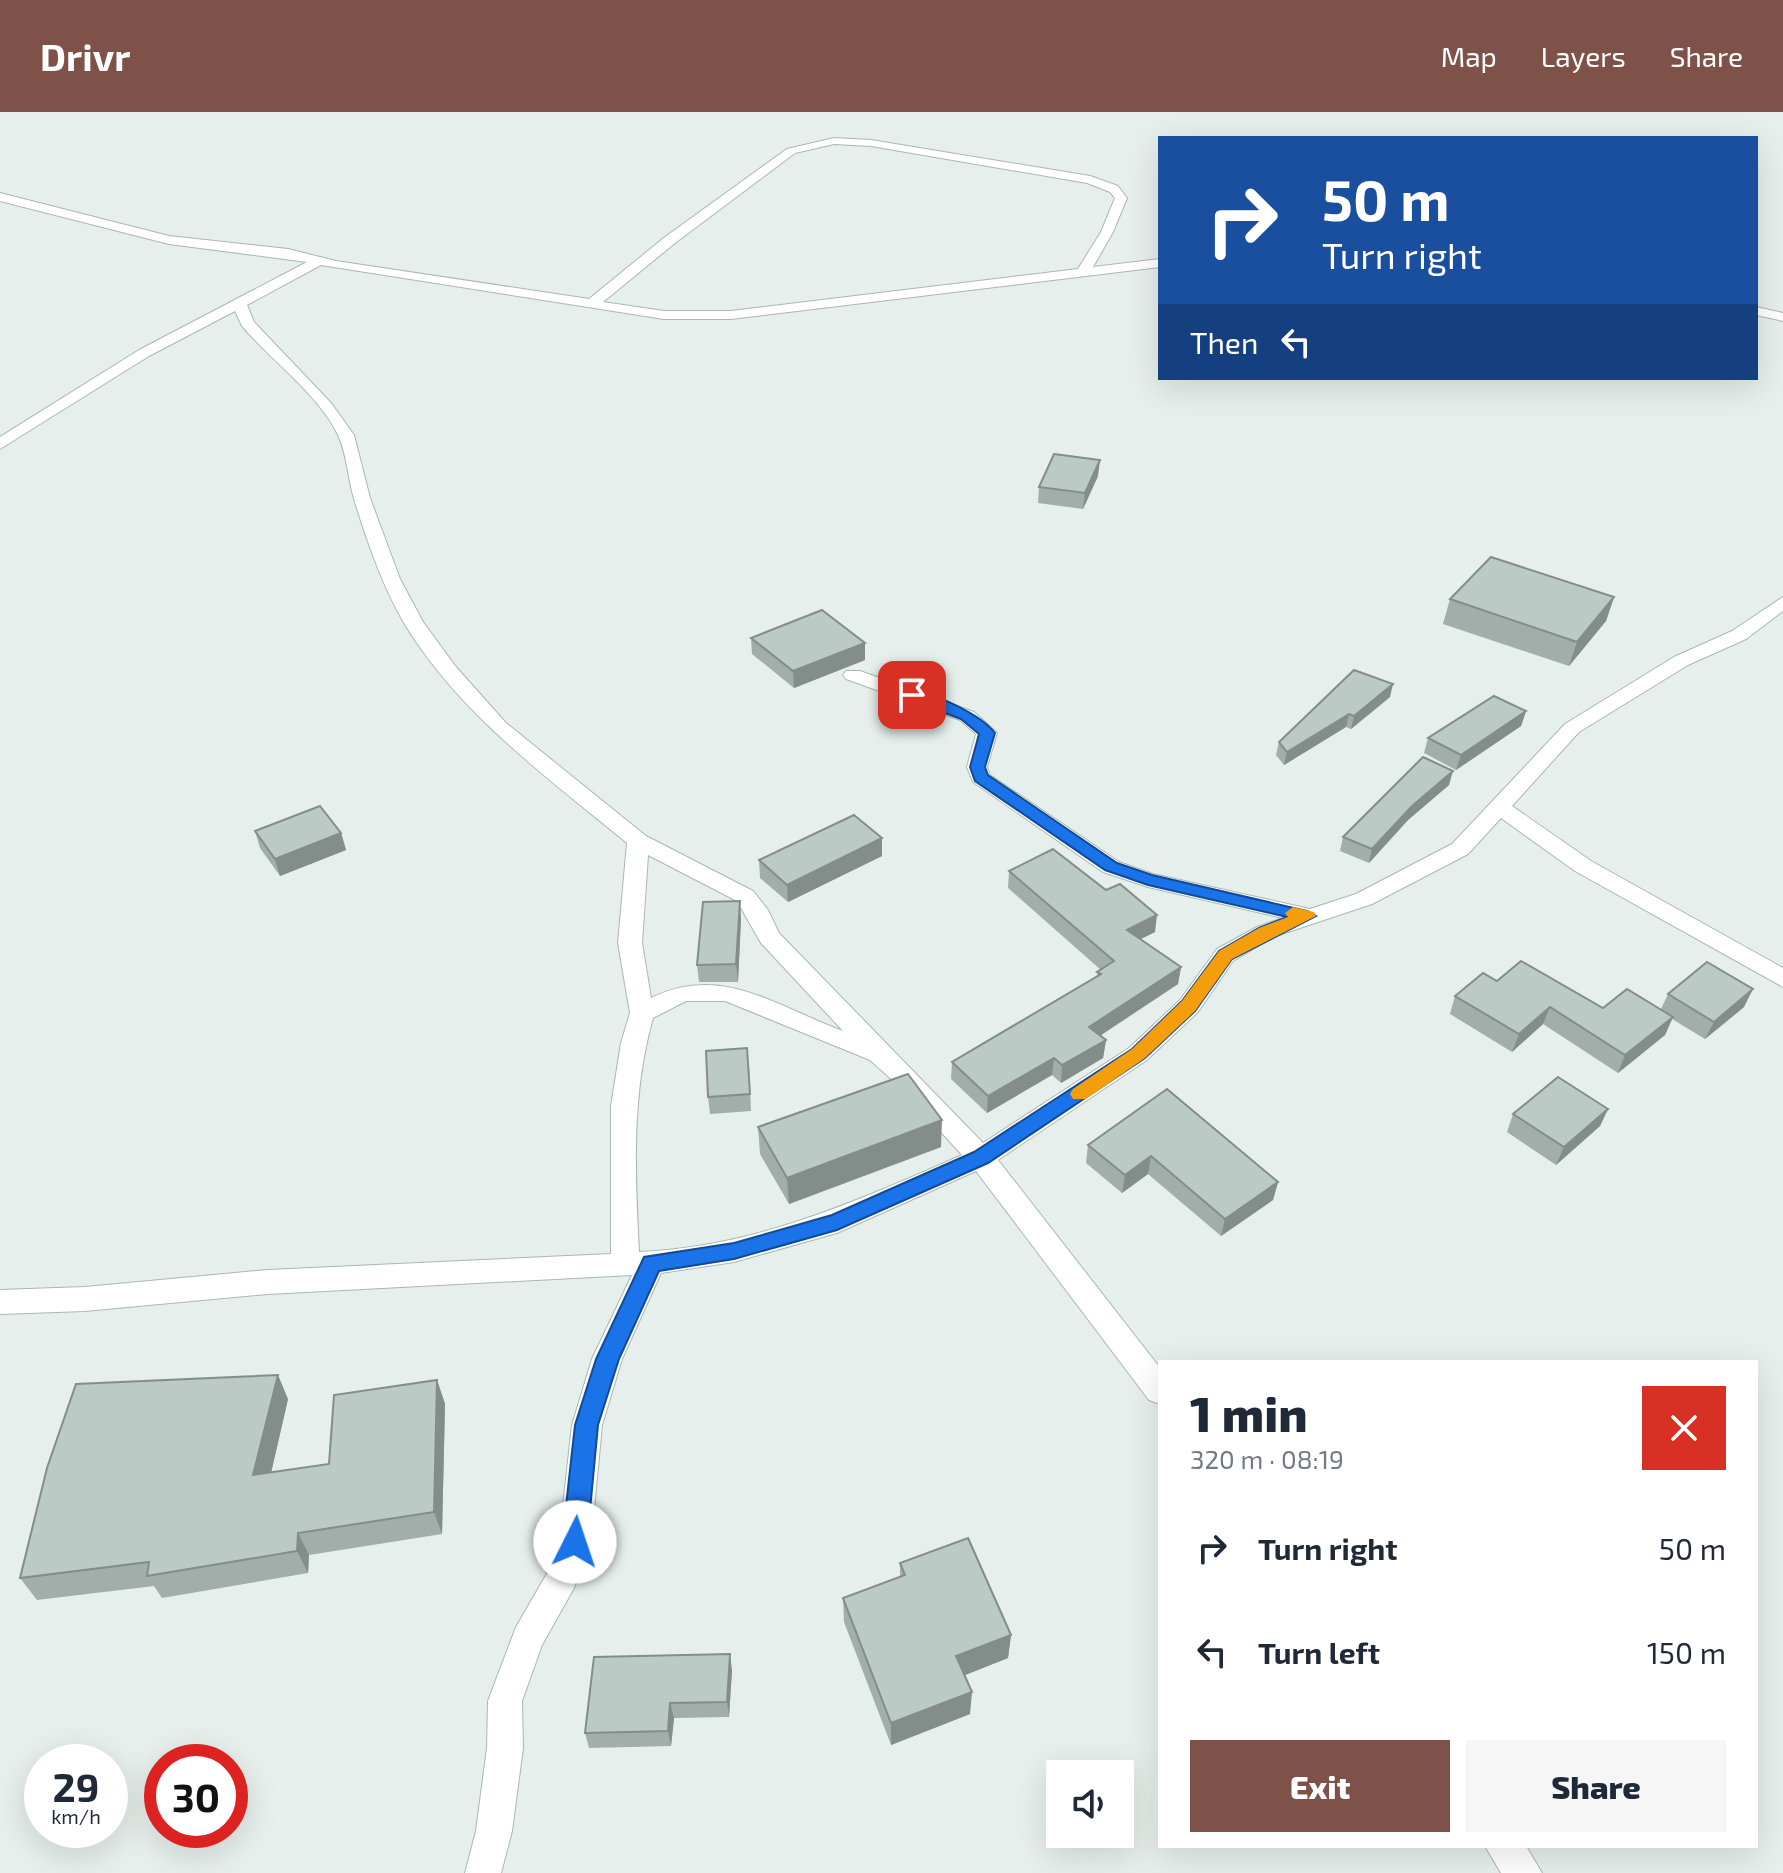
<!DOCTYPE html>
<html lang="en">
<head>
<meta charset="utf-8">
<style>
  body { margin:0; font-family:"Exo 2",sans-serif; background:#f6f6f7; color:#1f2937; height:100vh; display:flex; flex-direction:column; font-size:30px; white-space:nowrap }
  * { box-sizing:border-box; margin:0 }
  p { font-size:26px; color:#747a83 }
  .icon { flex:none; width:44px; height:44px; fill:none; stroke:currentColor; stroke-width:2; stroke-linecap:round; stroke-linejoin:round }
  .map { position:relative; flex:1; overflow:hidden }
  .panel { position:absolute; left:1158px; top:1248px; width:600px; height:488px; display:flex; flex-direction:column; background:#fff; border-radius:0px; box-shadow:0 8px 32px #0002 }
  .panel>* { flex:none }
  .hud { position:absolute; left:1158px; top:24px; width:600px; height:244px; border-radius:0px; box-shadow:0 8px 32px #0002; background:#1a4fa0; color:#fff; overflow:hidden }
  .fabs { position:absolute; left:1046px; top:1648px; display:grid; gap:16px }
  .fabs a { display:grid; place-items:center; width:88px; height:88px; border-radius:0px; background:#fff; box-shadow:0 8px 32px #0002; font-size:40px }
  .speed { position:absolute; left:24px; top:1632px; display:flex; gap:16px; font-size:40px; font-weight:700; text-align:center }
  .speed>* { display:grid; place-content:center; width:104px; height:104px; border-radius:50%; background:#fff; box-shadow:0 8px 32px #0002; line-height:1 }
  .speed small { font-size:20px; font-weight:400 }
  .speed .limit { border:12px solid #d22; background:#fff; color:#111 }
  .pin { position:absolute; display:grid; place-items:center; width:68px; height:68px; color:#fff; margin:-34px; border-radius:16px; box-shadow:0 4px 12px #0006 }
  .me { position:absolute; width:88px; margin:-44px; rotate:4deg; stroke-linejoin:round; filter:drop-shadow(0 0 6px #0008) }
  .turn { display:flex; align-items:center; gap:28px; height:168px; padding:0 32px; font-size:36px }
  .turn .icon { width:104px; height:104px; stroke-width:2.5 }
  .turn b { display:block; font-size:56px; line-height:68px }
  .then { display:flex; align-items:center; height:76px; padding:0 32px; background:#0003; gap:16px; font-size:30px }
  .round { display:grid; place-items:center; flex:none; width:84px; height:84px; border-radius:0px; background:#f6f6f7 }
  .head { display:flex; align-items:center; justify-content:space-between; height:136px; padding:0 32px }
  h1 { font-size:48px; font-weight:800; line-height:60px }
  .action { display:flex; gap:16px; margin-top:auto; padding:16px 32px }
  .action a { flex:1; height:92px; border-radius:0px; background:#7f5249; color:#fff; font-size:32px; font-weight:800; line-height:92px; text-align:center }
  .action a+a { background:#f6f6f7; color:#1f2937 }
  ul { padding:0; list-style:none }
  li { display:flex; align-items:center; gap:24px; height:104px; padding:0 32px }
  li div { flex:1 }
  li b { display:block; font-size:30px }
  li em { font-style:normal }
  header { display:flex; align-items:center; gap:48px; box-sizing:border-box; height:112px; padding:0 40px; background:#7f5249; color:#fff }
  header strong { font-size:38px }
  nav { display:flex; gap:44px; margin-inline-start:auto; font-size:28px }
  .map>svg:first-child { display:block }
  .lines { fill:none; stroke-linecap:round; stroke-linejoin:round }
  .minor-casing { stroke:#a8b8b2; stroke-width:2 }
  .minor { fill:#fff; fill-rule:evenodd }
  .wall { fill:#a1aea9 }
  .shaded-wall { fill:#838d89 }
  .building { fill:#bbcac4; stroke:#838d89; stroke-width:2 }
  .route { fill:#1a73e8; stroke:#114b97; stroke-width:2 }
  .slow { fill:#f59e0b }
</style>
</head>
<body>
<header>
<strong>Drivr</strong>
<nav><a>Map</a><a>Layers</a><a>Share</a></nav>
</header>
<div class="map">
<svg width="1783" height="1761" viewBox="0 0 1783 1761">
  <rect width="100%" height="100%" fill="#e6efeb"/>
  <g class="lines">
    <defs>
      <path id="minor" d="M 834,26 L 871,28 L 1090,64 L 1118,74 L 1127,86 L 1113,120 L 1093,155 L 1160,147 L 1160,155 L 731,207 L 664,207 L 321,153 L 247,193 L 254,210 L 331,291 L 354,323 L 370,386 L 400,467 L 423,510 L 456,555 L 506,611 L 646,724 L 753,779 L 768,798 L 779,821 L 983,1031 L 1129,936 L 1180,888 L 1217,837 L 1257,815 L 1283,806 L 1148,775 L 1103,760 L 973,670 L 967,655 L 976,622 L 960,608 L 846,567 L 843,563 L 846,559 L 860,559 L 974,600 L 997,621 L 987,655 L 990,663 L 1119,750 L 1153,762 L 1310,797 L 1356,782 L 1452,732 L 1565,612 L 1674,545 L 1732,519 L 1783,485 L 1783,499 L 1746,527 L 1688,553 L 1579,620 L 1512,694 L 1591,749 L 1783,856 L 1783,875 L 1575,759 L 1501,706 L 1468,742 L 1372,792 L 1273,825 L 1233,849 L 1198,900 L 1147,948 L 998,1048 L 1160,1256 L 1160,1292 L 1149,1288 L 976,1059 L 837,1121 L 734,1150 L 661,1161 L 622,1247 L 602,1313 L 591,1430 L 574,1476 L 542,1533 L 522,1589 L 523,1636 L 512,1719 L 501,1761 L 465,1761 L 476,1719 L 487,1636 L 488,1589 L 516,1515 L 549,1458 L 559,1430 L 572,1313 L 592,1247 L 632,1163 L 268,1182 L 85,1199 L 0,1202 L 0,1178 L 85,1175 L 268,1158 L 611,1142 L 611,994 L 621,931 L 630,901 L 618,831 L 627,731 C 547,665 459,602 404,511 C 382,473 367,429 354,387 C 348,367 347,342 338,323 C 320,284 270,247 242,214 L 235,199 L 149,244 L 0,337 L 0,325 L 139,238 L 307,150 L 169,132 L 0,89 L 0,81 L 169,124 L 288,137 L 336,149 L 589,187 L 665,125 L 787,37 ZM 834,32 L 871,34 L 1087,71 L 1110,80 L 1115,86 L 1101,120 L 1078,157 L 731,199 L 664,199 L 603,190 L 675,131 L 795,41 ZM 648,743 L 737,789 L 761,831 L 843,919 C 777,895 722,851 651,886 L 642,831 ZM 686,889 L 725,889 L 870,948 L 900,975 L 962,1043 C 857,1089 756,1135 639,1140 C 635,1061 631,983 653,906 Z
        M 1756,195 L 1783,201 L 1783,209 L 1756,203 Z
        M 1485,1734 L 1526,1734 L 1542,1761 L 1501,1761 Z"/>
    </defs>
    <use href="#minor" class="minor-casing"/>
    <use href="#minor" class="minor"/>
  </g>
  <path class="wall" d="M 1098,364 L 1083,397 L 1038,391 L 1039,375 Z
    M 1614,485 L 1606,509 L 1569,554 L 1443,512 L 1450,487 Z
    M 751,526 L 865,531 L 865,548 L 794,576 L 752,542 Z
    M 1390,585 L 1351,617 L 1346,615 L 1284,653 L 1276,643 L 1279,630 Z
    M 1526,599 L 1521,614 L 1456,658 L 1424,641 L 1428,626 Z
    M 1449,673 L 1408,708 L 1369,751 L 1340,739 L 1343,725 Z
    M 255,719 L 341,721 L 346,738 L 280,764 L 260,736 Z
    M 882,726 L 882,744 L 788,790 L 760,766 L 759,748 Z
    M 1009,759 L 1155,820 L 1141,827 L 1181,855 L 1178,872 L 1100,924 L 1106,928 L 1103,946 L 1061,971 L 1052,963 L 987,1001 L 951,967 L 952,950 L 1097,864 L 1097,860 L 1101,858 L 1008,776 Z
    M 741,807 L 738,870 L 699,870 L 697,853 Z
    M 1497,869 L 1603,896 L 1661,897 L 1668,882 L 1744,895 L 1705,927 L 1672,907 L 1665,923 L 1618,961 L 1543,912 L 1512,940 L 1450,902 L 1455,884 Z
    M 749,954 L 751,999 L 710,1002 L 708,985 Z
    M 1167,977 L 1278,1070 L 1273,1088 L 1221,1124 L 1148,1062 L 1122,1081 L 1086,1051 L 1088,1033 Z
    M 1608,997 L 1600,1014 L 1556,1053 L 1507,1020 L 1513,1002 Z
    M 758,1015 L 941,1035 L 789,1092 L 760,1042 Z
    M 437,1268 L 445,1292 L 442,1422 L 309,1443 L 308,1461 L 162,1486 L 154,1474 L 37,1488 L 20,1466 L 288,1287 L 271,1361 L 329,1352 Z
    M 900,1451 L 1011,1523 L 1008,1546 L 965,1563 L 970,1602 L 891,1633 L 844,1510 L 843,1486 L 900,1465 Z
    M 732,1558 L 729,1605 L 674,1606 L 671,1634 L 589,1636 L 585,1621 Z"/>
  <path class="shaded-wall" d="M 1100,348 L 1098,364 L 1083,397 L 1085,381 Z
    M 1614,485 L 1606,509 L 1569,554 L 1577,530 Z
    M 865,531 L 865,548 L 794,576 L 793,559 Z
    M 1393,572 L 1390,585 L 1351,617 L 1354,604 Z
    M 1526,599 L 1521,614 L 1456,658 L 1461,643 Z
    M 1349,602 L 1346,615 L 1284,653 L 1287,640 Z
    M 1453,659 L 1449,673 L 1408,708 L 1369,751 L 1372,737 L 1412,694 Z
    M 341,721 L 346,738 L 280,764 L 275,747 Z
    M 882,726 L 882,744 L 788,790 L 787,773 Z
    M 740,789 L 741,807 L 738,870 L 736,852 Z
    M 1157,803 L 1155,820 L 1124,835 L 1127,818 Z
    M 1181,855 L 1178,872 L 1087,932 L 1089,915 Z
    M 1753,877 L 1744,895 L 1705,927 L 1714,910 Z
    M 1550,895 L 1543,912 L 1512,940 L 1519,922 Z
    M 1673,905 L 1665,923 L 1618,961 L 1625,943 Z
    M 1106,928 L 1103,946 L 1061,971 L 1062,953 Z
    M 1054,946 L 1052,963 L 987,1001 L 988,984 Z
    M 1608,997 L 1600,1014 L 1556,1053 L 1564,1035 Z
    M 942,1008 L 941,1035 L 789,1092 L 787,1066 Z
    M 1151,1044 L 1148,1062 L 1122,1081 L 1125,1063 Z
    M 1278,1070 L 1273,1088 L 1221,1124 L 1225,1107 Z
    M 278,1263 L 288,1287 L 265,1387 L 253,1363 Z
    M 437,1268 L 445,1292 L 442,1422 L 434,1400 Z
    M 298,1421 L 309,1443 L 308,1461 L 297,1439 Z
    M 1011,1523 L 1008,1546 L 955,1567 L 956,1544 Z
    M 730,1542 L 732,1558 L 729,1605 L 727,1590 Z
    M 972,1580 L 970,1602 L 891,1633 L 891,1611 Z
    M 670,1591 L 674,1606 L 671,1634 L 668,1619 Z"/>
  <path class="building" d="M 1054,342 L 1100,348 L 1085,381 L 1039,375 Z
    M 1491,445 L 1614,485 L 1577,530 L 1450,487 Z
    M 822,498 L 865,531 L 793,559 L 751,526 Z
    M 1354,558 L 1393,572 L 1354,604 L 1349,602 L 1287,640 L 1279,630 Z
    M 1494,584 L 1526,599 L 1461,643 L 1428,626 Z
    M 1423,645 L 1453,659 L 1412,694 L 1372,737 L 1343,725 Z
    M 320,694 L 341,721 L 275,747 L 255,719 Z
    M 854,703 L 882,726 L 787,773 L 759,748 Z
    M 1053,737 L 1106,778 L 1120,772 L 1157,803 L 1127,818 L 1181,855 L 1089,915 L 1106,928 L 1062,953 L 1054,946 L 988,984 L 952,950 L 1101,862 L 1097,860 L 1114,849 L 1009,759 Z
    M 740,789 L 736,852 L 697,853 L 703,790 Z
    M 1521,849 L 1603,896 L 1627,877 L 1673,905 L 1625,943 L 1550,895 L 1519,922 L 1455,884 L 1483,861 L 1497,869 Z
    M 1707,850 L 1753,877 L 1714,910 L 1668,882 Z
    M 747,936 L 750,982 L 708,985 L 706,939 Z
    M 908,962 L 942,1008 L 787,1066 L 758,1015 Z
    M 1558,965 L 1608,997 L 1564,1035 L 1513,1002 Z
    M 1167,977 L 1278,1070 L 1225,1107 L 1151,1044 L 1125,1063 L 1088,1033 Z
    M 278,1263 L 253,1363 L 329,1352 L 334,1283 L 437,1268 L 434,1400 L 298,1421 L 297,1439 L 147,1464 L 149,1450 L 20,1466 L 47,1356 L 76,1272 Z
    M 968,1426 L 1011,1523 L 956,1544 L 972,1580 L 891,1611 L 843,1486 L 905,1463 L 900,1451 Z
    M 730,1542 L 727,1590 L 670,1591 L 668,1619 L 585,1621 L 594,1545 Z"/>
  <path class="route" d="M 907,580 C 930,577 981,603 995,621 L 985,655 L 988,663 L 1117,751 L 1152,763 L 1307,799 L 1316,804 L 1232,847 L 1195,899 L 1145,946 L 988,1051 L 837,1118 L 734,1147 L 659,1159 L 619,1247 L 598,1313 L 587,1430 L 583,1438 L 575,1441 L 566,1438 L 562,1430 L 575,1313 L 596,1247 L 644,1145 L 734,1131 L 832,1103 L 974,1040 L 1132,937 L 1182,889 L 1219,839 L 1259,816 L 1287,805 L 1148,773 L 1105,758 L 975,669 L 970,655 L 979,622 L 961,607 L 907,587 Z"/>
  <path class="slow" d="M 1293,795 L 1314,800 L 1316,804 L 1232,847 L 1195,899 L 1145,946 L 1086,987 L 1073,987 L 1070,982 L 1073,977 L 1132,937 L 1182,889 L 1219,839 L 1259,816 L 1288,805 L 1285,801 Z"/>
</svg>
<div class="fabs">
<a><svg class="icon" aria-label="sound" viewBox="0 0 24 24"><path d="M4 9h4l5-4v14l-5-4H4zM17 9q2 3 0 6"/></svg></a>
</div>
<div class="speed"><div>29<small>km/h</small></div><div class="limit">30</div></div>
<div class="pin" style="left:912px;top:583px;background:#d93025"><svg class="icon" aria-label="arrive" viewBox="0 0 24 24"><path d="M6 21V4h12l-3 4 3 4H6"/></svg></div>
<svg class="me" style="left:575px;top:1430px" viewBox="-20 -20 40 40"><circle r="19" fill="#fff"/><path d="M0-13L10 11 0 6-10 11z" fill="#1a73e8"/></svg>
<div class="hud">
<div class="turn"><svg class="icon" aria-label="right" viewBox="0 0 24 24"><path d="M7 20v-9h11M14 6l5 5-5 5"/></svg><div><b>50 m</b>Turn right</div></div>
<div class="then">Then<svg class="icon" aria-label="left" viewBox="0 0 24 24"><path d="M17 20v-9H6M10 6l-5 5 5 5"/></svg></div>
</div>
<section class="panel">
<div class="head"><div><h1>1 min</h1><p>320 m · 08:19</p></div><a class="round" style="background:#d93025;color:#fff"><svg class="icon" aria-label="close" viewBox="0 0 24 24"><path d="M6 6l12 12M18 6L6 18"/></svg></a></div>
<ul>
<li><svg class="icon" aria-label="right" viewBox="0 0 24 24"><path d="M7 20v-9h11M14 6l5 5-5 5"/></svg><div><b>Turn right</b></div><em>50 m</em></li>
<li><svg class="icon" aria-label="left" viewBox="0 0 24 24"><path d="M17 20v-9H6M10 6l-5 5 5 5"/></svg><div><b>Turn left</b></div><em>150 m</em></li>
</ul>
<div class="action"><a>Exit</a><a>Share</a></div>
</section>
</div>
</body>
</html>
